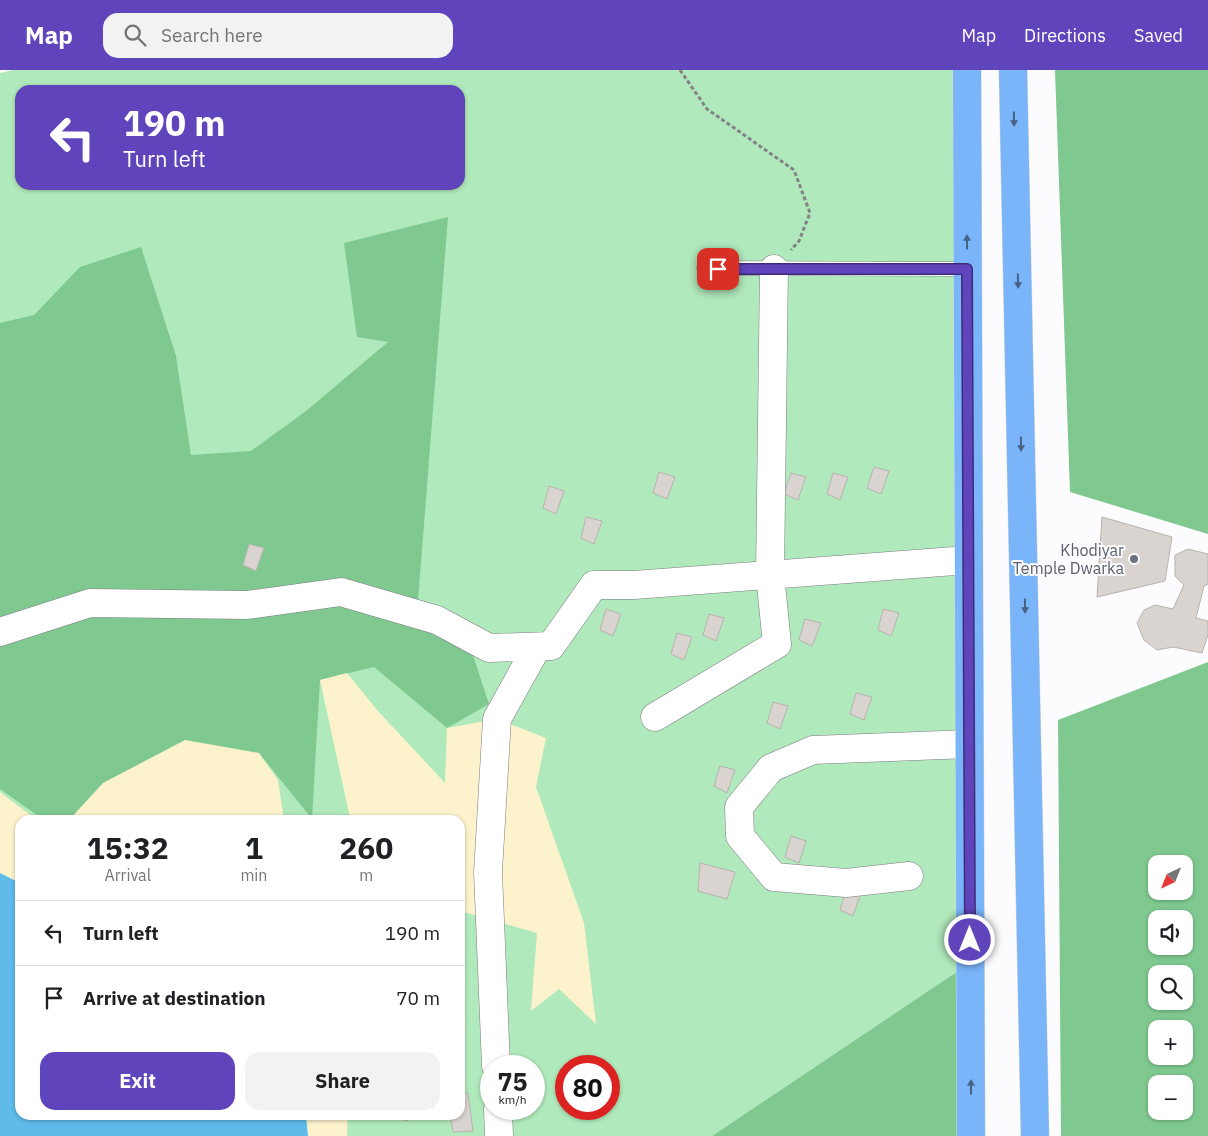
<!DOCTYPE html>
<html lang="en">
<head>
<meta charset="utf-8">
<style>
  body { margin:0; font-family:"IBM Plex Sans",sans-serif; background:#f2f2f2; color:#202124; height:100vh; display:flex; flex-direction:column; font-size:19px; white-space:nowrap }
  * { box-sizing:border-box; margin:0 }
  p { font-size:16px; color:#757577 }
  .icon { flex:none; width:28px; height:28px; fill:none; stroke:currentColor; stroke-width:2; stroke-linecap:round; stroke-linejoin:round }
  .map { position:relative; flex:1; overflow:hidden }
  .drawer { position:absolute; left:15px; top:745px; width:450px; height:305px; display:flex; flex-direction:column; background:#fff; border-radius:15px; box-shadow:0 1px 4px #0004 }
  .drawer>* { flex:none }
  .guide { position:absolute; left:15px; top:15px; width:450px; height:105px; border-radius:15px; box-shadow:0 1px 4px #0004; background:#6044bc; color:#fff; overflow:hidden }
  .needle { width:32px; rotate:223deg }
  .tools { position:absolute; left:1148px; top:785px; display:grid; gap:10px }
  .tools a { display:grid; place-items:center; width:45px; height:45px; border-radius:10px; background:#fff; box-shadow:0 1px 4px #0004; font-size:25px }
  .speed { position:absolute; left:480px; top:985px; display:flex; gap:10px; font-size:25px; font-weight:700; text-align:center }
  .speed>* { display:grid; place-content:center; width:65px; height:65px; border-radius:50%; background:#fff; box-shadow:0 1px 4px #0004; line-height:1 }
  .speed small { font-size:12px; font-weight:400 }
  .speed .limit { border:8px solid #d22; background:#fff; color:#111 }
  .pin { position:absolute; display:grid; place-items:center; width:42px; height:42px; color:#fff; margin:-21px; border-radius:10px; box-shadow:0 2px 8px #0006 }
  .me { position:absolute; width:55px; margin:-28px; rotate:0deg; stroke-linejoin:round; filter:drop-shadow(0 0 4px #0008) }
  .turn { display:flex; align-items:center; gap:18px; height:105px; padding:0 25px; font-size:22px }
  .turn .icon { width:65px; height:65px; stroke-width:2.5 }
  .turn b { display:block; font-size:35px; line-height:42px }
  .eta { display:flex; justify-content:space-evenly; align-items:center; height:85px; text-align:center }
  .eta b { font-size:30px; font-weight:700; line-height:35px }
  .button { display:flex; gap:10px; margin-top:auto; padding:10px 25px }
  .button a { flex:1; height:58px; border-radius:15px; background:#6044bc; color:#fff; font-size:20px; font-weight:700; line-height:58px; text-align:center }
  .button a+a { background:#f2f2f2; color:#202124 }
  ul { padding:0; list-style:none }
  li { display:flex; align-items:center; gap:15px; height:65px; padding:0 25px; border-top:1px solid #e0e0e0 }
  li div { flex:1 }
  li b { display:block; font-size:19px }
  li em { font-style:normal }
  header { display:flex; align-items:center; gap:30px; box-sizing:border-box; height:70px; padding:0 25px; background:#6044bc; color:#fff }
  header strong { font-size:24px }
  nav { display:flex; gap:28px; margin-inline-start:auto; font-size:18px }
  .search { width:350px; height:45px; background:#f2f2f2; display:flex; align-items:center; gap:12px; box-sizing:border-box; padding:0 18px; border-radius:15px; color:#757577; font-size:19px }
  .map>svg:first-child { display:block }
  .green { fill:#b0e9bb; fill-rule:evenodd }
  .forest { fill:#7fc990; fill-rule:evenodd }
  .sand { fill:#fcf2cc }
  .water { fill:#5ebbea }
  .building { fill:#d9d4cf; stroke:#b7b3ae }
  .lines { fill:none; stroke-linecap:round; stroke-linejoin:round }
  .lane-casing { stroke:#7d7a80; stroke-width:15 }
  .street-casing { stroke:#7d7a80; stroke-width:29 }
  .highway-casing { stroke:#d9d9d9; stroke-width:29 }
  .path { stroke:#848386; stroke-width:3; stroke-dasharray:4 2.5; stroke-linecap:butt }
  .lane { stroke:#fff; stroke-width:14 }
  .street { stroke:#fff; stroke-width:28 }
  .highway { stroke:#7ab5fa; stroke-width:28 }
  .oneway { fill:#466386 }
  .route-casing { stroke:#3e2c7a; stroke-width:12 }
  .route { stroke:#6044bc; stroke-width:9 }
  .worship-dot { fill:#6b7280; stroke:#fcfbfe; stroke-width:2 }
  .labels { text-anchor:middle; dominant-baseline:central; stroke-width:4; stroke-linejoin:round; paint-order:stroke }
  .worship-label { font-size:16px; fill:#5b616d; stroke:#fcfbfe; text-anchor:end }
</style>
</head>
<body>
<header>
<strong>Map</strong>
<div class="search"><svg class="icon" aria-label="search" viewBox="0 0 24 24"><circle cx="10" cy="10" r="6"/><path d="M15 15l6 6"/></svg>Search here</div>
<nav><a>Map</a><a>Directions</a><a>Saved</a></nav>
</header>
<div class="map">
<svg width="1208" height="1066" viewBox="0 0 1208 1066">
  <rect width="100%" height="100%" fill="#fcfbfe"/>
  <path class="green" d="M 13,0 L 968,0 L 958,901 L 712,1066 L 319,1066 L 319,1045 L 460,1045 L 460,750 L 20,750 L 0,790 L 0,3 ZM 20,20 L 460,20 L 460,115 L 20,115 ZM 491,996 L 534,996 L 534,1039 L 491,1039 ZM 566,996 L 609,996 L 609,1039 L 566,1039 Z"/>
  <path class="forest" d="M 1055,0 L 1208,0 L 1208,464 L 1070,422 Z
    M 448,147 L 417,544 L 467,567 L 489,634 L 447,658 L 374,597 L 320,610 L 312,749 L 259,683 L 76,750 L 44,750 L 0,719 L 0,253 L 34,245 L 80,197 L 141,177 L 176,286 L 191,385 L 251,381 L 306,341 L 388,272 L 357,267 L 344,173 Z
    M 1208,592 L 1208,1066 L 1061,1066 L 1058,650 ZM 1156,794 L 1184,794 L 1184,821 L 1156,821 ZM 1156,849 L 1184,849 L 1184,876 L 1156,876 ZM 1156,904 L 1184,904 L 1184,931 L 1156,931 ZM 1156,959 L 1184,959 L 1184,986 L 1156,986 ZM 1156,1014 L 1184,1014 L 1184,1041 L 1156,1041 Z
    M 958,901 L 962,1066 L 712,1066 Z"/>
  <path class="sand" d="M 347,603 L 377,640 L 445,713 L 447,658 L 497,649 L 546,668 L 536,717 L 584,853 L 596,954 L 559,919 L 531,941 L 537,863 L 460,841 L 460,750 L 349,750 L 350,748 L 320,610 Z
    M 185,670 L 259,683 L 278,710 L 284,750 L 69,750 L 103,713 Z
    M 0,722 L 37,750 L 20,750 L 20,813 L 0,803 Z
    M 306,1045 L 348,1045 L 347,1066 L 308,1066 Z"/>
  <path class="water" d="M 0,803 L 20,813 L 20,1045 L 306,1045 L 308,1066 L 0,1066 Z"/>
  <path class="building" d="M 874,397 L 889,401 L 881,424 L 867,418 Z
    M 659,402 L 675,407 L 667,429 L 653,423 Z
    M 791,403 L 806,407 L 798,430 L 784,424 Z
    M 833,403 L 848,407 L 840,430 L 827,424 Z
    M 549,416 L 564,421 L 556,444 L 543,438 Z
    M 586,447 L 602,451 L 594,474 L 581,468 Z
    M 1102,447 L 1172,467 L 1165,511 L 1097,527 Z
    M 249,474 L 264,478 L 256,501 L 243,495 Z
    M 1188,479 L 1208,484 L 1208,514 L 1204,516 L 1196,548 L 1208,551 L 1208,565 L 1202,583 L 1173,577 L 1157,580 L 1144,570 L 1137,553 L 1144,540 L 1155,535 L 1173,539 L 1184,515 L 1175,506 L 1175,485 Z
    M 606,539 L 621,544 L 613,566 L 600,560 Z
    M 883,539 L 899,543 L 891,566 L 878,560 Z
    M 709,544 L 724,548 L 716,571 L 703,565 Z
    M 805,549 L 821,553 L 812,576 L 799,570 Z
    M 677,563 L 692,567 L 684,590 L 671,584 Z
    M 856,623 L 872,627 L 864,650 L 850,644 Z
    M 773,632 L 788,636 L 780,659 L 767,653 Z
    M 720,696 L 735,700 L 727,723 L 714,716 Z
    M 791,766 L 806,771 L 799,793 L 785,787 Z
    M 700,793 L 735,802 L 727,829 L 698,821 Z
    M 846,819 L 861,823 L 853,846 L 840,840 Z
    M 468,1023 L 473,1061 L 453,1062 L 450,1045 L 460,1045 L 460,1024 Z
    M 383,1045 L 408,1045 L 407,1051 Z"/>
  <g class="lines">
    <defs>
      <path id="lane" d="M 704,198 L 967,199"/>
      <path id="street" d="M 0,562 L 90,533 L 247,535 L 341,522 L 437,550 L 489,578 L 551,576 L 594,515 L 634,515 L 968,490
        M 655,647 L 777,574 L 770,505 L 774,199
        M 909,806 L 846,813 L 774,807 L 740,766 L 739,737 L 771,698 L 813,680 L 969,674
        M 496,996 L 488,802 L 497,649 L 537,577
        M 498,1039 L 499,1066"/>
      <path id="highway" d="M 967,0 L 971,1066
        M 1013,0 L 1035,1066"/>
    </defs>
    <use href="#lane" class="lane-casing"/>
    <use href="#street" class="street-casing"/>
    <use href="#highway" class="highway-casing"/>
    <path class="path" d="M 680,0 L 707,39 L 794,100 L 810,143 L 799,171 L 791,180"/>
    <use href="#lane" class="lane"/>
    <use href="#street" class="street"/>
    <use href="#highway" class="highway"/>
  </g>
  <defs><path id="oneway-solid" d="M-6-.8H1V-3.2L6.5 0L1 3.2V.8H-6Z" transform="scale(1.25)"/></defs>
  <g class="oneway">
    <use href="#oneway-solid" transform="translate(1014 49) rotate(89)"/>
    <use href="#oneway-solid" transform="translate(967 172) rotate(-90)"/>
    <use href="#oneway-solid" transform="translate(1018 211) rotate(89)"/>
    <use href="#oneway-solid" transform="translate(1021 374) rotate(89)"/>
    <use href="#oneway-solid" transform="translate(1025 536) rotate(89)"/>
    <use href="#oneway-solid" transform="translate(971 1017) rotate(-90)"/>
  </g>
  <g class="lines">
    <defs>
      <path id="route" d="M 718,199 L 967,199 L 970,870"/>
    </defs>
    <use href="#route" class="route-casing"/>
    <use href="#route" class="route"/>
  </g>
  <circle class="worship-dot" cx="1134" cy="489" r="5"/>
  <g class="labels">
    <g class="worship-label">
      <text x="1124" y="480">Khodiyar<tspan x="1124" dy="18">Temple Dwarka</tspan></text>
    </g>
  </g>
</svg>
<div class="tools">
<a><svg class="needle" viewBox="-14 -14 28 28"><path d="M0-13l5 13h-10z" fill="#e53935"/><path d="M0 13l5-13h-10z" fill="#757577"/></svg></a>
<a><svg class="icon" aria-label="sound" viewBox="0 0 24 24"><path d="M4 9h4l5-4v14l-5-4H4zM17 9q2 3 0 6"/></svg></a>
<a><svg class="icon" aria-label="search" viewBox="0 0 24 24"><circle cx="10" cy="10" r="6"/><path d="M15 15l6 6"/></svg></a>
<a>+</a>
<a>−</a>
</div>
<div class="speed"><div>75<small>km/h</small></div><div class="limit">80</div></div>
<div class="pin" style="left:718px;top:199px;background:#d93025"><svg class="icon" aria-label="arrive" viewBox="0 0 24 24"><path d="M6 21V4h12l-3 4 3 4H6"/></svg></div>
<svg class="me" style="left:970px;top:870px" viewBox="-20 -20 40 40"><circle r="17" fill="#6044bc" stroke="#fff" stroke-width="3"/><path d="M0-11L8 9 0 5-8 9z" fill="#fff"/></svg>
<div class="guide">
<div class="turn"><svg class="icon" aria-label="left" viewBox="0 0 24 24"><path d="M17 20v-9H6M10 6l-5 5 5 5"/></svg><div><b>190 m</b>Turn left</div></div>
</div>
<section class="drawer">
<div class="eta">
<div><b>15:32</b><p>Arrival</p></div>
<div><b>1</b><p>min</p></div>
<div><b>260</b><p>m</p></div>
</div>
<ul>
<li><svg class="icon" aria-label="left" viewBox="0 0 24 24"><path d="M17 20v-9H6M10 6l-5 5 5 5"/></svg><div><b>Turn left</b></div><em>190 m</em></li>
<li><svg class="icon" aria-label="arrive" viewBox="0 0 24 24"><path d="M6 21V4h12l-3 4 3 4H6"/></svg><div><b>Arrive at destination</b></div><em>70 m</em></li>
</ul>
<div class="button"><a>Exit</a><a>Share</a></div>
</section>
</div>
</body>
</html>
